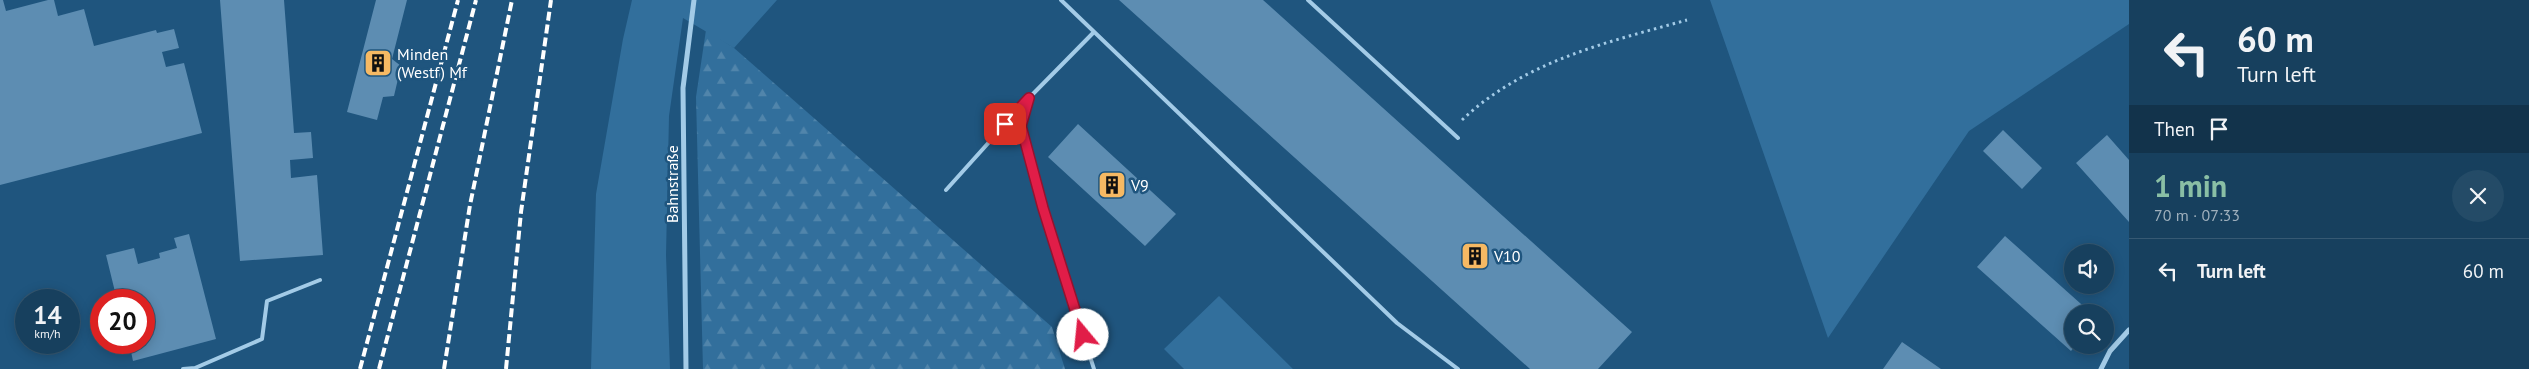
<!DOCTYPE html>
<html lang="en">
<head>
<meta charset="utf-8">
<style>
  body { margin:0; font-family:"PT Sans",sans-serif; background:#244b67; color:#f1f3f6; height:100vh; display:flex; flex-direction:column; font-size:19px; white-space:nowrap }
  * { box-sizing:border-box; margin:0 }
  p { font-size:16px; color:#9eafbc }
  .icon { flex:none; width:28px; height:28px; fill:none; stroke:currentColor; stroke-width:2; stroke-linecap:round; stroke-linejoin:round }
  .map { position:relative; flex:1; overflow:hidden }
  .sheet { display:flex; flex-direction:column; background:#17405e; width:400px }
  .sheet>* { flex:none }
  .banner { background:#17405e; color:#f1f3f6; overflow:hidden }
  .tools { position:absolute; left:2064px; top:244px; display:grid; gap:10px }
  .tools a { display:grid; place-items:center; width:50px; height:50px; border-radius:50%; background:#17405e; box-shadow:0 2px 12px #0003,0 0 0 1px #365973; font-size:25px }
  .speed { position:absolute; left:15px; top:289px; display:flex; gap:10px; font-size:25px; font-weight:700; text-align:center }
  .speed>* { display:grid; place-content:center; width:65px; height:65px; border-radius:50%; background:#17405e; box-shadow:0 2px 12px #0003,0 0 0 1px #365973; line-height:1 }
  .speed small { font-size:12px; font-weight:400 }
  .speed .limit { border:8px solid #d22; background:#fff; color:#111 }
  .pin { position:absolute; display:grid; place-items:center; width:42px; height:42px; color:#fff; margin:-21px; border-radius:10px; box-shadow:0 2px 8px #0006 }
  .me { position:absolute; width:55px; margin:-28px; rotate:343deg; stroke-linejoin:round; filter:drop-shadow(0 0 4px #0008) }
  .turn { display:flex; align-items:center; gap:18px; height:105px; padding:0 25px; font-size:22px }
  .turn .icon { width:65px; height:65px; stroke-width:2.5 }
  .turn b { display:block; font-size:35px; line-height:42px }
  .then { display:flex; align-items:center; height:48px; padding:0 25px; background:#0003; gap:10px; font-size:19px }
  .round { display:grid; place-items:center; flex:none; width:52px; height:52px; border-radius:26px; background:#244b67 }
  .headline { display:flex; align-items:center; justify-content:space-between; height:85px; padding:0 25px }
  h1 { font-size:30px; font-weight:600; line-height:38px; color:#8abfa5 }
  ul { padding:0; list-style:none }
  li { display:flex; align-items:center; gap:15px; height:65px; padding:0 25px; border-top:1px solid #365973 }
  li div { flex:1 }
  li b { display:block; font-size:19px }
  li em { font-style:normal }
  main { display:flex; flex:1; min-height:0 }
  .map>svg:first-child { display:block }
  .green { fill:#326f9c }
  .forest { fill:url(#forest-firs) }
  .building { fill:#5d8db2 }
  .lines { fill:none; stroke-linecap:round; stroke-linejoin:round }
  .path { stroke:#a3cbe7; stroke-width:3; stroke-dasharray:2.5 4; stroke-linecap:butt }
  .service { stroke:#a3cbe7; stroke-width:4 }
  .minor { stroke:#a3cbe7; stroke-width:5 }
  .rail { stroke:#fff; stroke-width:4; stroke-dasharray:9 4; stroke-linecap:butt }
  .route-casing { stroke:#92132f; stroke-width:12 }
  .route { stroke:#e11d48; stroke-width:9 }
  .labels { text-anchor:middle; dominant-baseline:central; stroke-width:5; stroke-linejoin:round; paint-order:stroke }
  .poi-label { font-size:16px; fill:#fff; stroke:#1f557e; text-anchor:start }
  .street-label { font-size:16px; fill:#fff; stroke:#1f557e }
</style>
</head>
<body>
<main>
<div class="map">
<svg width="2129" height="369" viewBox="0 0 2129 369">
  <defs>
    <pattern id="forest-firs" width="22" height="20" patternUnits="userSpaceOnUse" patternTransform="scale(1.25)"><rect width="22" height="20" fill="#326f9c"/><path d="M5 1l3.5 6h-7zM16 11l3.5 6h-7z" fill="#5185ab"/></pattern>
  </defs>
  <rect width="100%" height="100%" fill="#1f557e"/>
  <path class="green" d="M 632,0 L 777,0 L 734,48 L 683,18 L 669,116 L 666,255 L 670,369 L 591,369 L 596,194 L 623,39 Z
    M 1710,0 L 2129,0 L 2129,24 L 1969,131 L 1828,338 Z
    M 1219,296 L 1293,369 L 1184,369 L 1164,349 Z"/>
  <path class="forest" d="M 706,30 L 734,48 L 1052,327 L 1065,369 L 703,369 L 696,97 Z"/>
  <path class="building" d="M 0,0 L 3,0 L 6,11 L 48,0 L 54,0 L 58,16 L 84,9 L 94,46 L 156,30 L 157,33 L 174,29 L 179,48 L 162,52 L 166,67 L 184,63 L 202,133 L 0,185 Z
    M 220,0 L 284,0 L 294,133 L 311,132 L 313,158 L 290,160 L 291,178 L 317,175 L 323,255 L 240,261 Z
    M 376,0 L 407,0 L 392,59 L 401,66 L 394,96 L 383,97 L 377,120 L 347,112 Z
    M 1119,0 L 1263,0 L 1632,332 L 1598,369 L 1530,369 Z
    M 1078,124 L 1176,214 L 1145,246 L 1048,157 Z
    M 2003,130 L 2042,168 L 2022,189 L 1983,151 Z
    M 2107,135 L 2129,160 L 2129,222 L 2076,163 Z
    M 189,234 L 216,339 L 133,361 L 129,342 L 144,342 L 144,300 L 117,300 L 106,255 L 134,248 L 138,264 L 160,258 L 159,253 L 177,248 L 174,238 Z
    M 2005,236 L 2090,312 L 2072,312 L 2072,345 L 2076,345 L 2071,351 L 1977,267 Z
    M 1902,342 L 1941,369 L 1883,369 Z"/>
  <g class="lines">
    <path class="path" d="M 1462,120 C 1524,61 1608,42 1687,20"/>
    <path class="service" d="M 1061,0 L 1397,323 L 1458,369
      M 1308,0 L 1458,138
      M 946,190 L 1028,99
      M 183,369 L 195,368 L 262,339 L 267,301 L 320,280
      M 1094,369 L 1043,208 L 1021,126 L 1029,98 L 1094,32"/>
    <path class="minor" d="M 686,369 L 683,88 L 694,0
      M 2101,369 L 2110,351 L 2129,330"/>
    <path class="rail" d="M 360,369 L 458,0
      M 379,369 L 476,0
      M 444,369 L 470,205 L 512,0
      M 506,369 L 521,212 L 551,0"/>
  </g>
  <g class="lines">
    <defs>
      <path id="route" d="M 1005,124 L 1029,98 L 1021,126 L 1043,208 L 1083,335"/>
    </defs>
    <use href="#route" class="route-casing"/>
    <use href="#route" class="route"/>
  </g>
  <defs>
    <symbol id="building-square" viewBox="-11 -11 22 22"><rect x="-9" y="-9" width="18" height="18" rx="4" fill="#f6b963" stroke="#1f557e"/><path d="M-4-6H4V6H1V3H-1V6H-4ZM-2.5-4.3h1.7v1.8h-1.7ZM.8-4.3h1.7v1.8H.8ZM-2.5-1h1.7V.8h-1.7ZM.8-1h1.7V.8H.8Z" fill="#111"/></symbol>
  </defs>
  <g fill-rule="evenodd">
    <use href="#building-square" x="362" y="47" width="32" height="32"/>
    <use href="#building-square" x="1096" y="169" width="32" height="32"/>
    <use href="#building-square" x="1459" y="240" width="32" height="32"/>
  </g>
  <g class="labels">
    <g class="poi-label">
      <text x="397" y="54">Minden<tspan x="397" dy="18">(Westf) Mf</tspan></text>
      <text x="1131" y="185">V9</text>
      <text x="1494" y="256">V10</text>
    </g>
    <g class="street-label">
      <text transform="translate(672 184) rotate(-90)">Bahnstraße</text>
    </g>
  </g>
</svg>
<div class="tools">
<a><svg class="icon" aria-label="sound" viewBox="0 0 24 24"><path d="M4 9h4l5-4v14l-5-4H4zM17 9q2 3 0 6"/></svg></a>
<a><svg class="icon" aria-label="search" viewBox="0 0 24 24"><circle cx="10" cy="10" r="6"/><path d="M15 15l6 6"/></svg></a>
</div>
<div class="speed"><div>14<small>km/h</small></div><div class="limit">20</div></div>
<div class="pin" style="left:1005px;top:124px;background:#d93025"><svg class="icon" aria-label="arrive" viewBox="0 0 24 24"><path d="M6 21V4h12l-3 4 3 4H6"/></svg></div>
<svg class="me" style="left:1083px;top:335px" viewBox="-20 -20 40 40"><circle r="19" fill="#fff"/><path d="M0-13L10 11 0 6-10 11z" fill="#e11d48"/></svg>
</div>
<section class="sheet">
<div class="banner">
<div class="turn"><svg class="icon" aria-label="left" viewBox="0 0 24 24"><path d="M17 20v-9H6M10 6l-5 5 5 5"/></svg><div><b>60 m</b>Turn left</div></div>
<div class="then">Then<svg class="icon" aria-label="arrive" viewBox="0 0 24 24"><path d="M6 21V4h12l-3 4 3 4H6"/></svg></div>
</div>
<div class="headline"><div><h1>1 min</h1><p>70 m · 07:33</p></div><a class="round"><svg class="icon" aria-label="close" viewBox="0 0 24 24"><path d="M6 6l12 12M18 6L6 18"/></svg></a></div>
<ul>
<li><svg class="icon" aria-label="left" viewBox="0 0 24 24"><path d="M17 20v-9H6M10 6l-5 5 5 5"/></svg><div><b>Turn left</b></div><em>60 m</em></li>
</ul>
</section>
</main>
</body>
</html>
